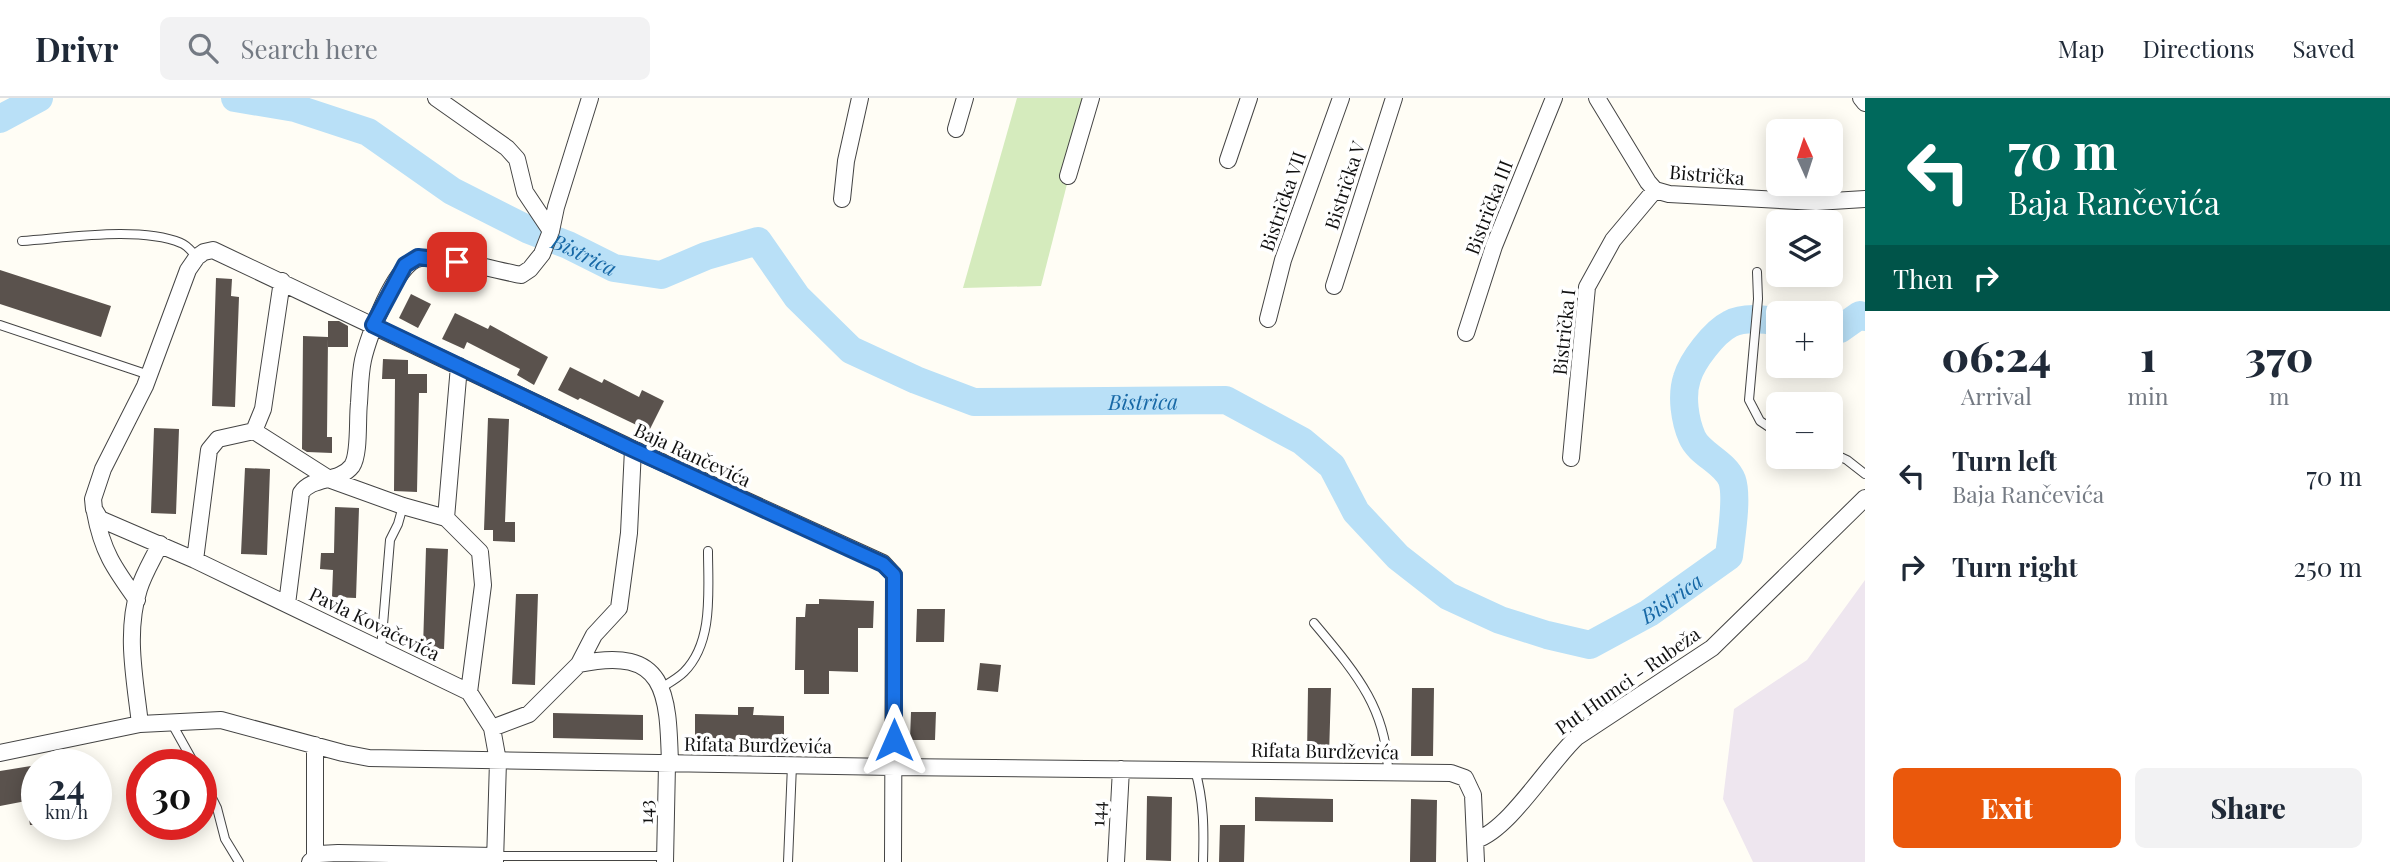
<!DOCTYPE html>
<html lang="en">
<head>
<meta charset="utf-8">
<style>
  body { margin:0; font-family:"Playfair Display",serif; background:#f2f2f3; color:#1f2937; height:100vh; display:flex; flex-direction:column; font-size:26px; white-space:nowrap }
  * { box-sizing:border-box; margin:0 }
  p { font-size:23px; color:#747a83 }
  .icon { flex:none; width:38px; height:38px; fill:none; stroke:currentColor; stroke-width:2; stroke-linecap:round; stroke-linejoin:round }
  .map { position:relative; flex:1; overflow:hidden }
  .panel { display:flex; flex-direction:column; background:#fff; width:525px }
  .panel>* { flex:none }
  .hud { background:#00695c; color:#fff; overflow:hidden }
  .needle { width:46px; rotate:357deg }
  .buttons { position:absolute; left:1766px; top:21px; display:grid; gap:14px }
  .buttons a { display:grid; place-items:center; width:77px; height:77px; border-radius:10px; background:#fff; box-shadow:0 4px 18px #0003; font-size:35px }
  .speed { position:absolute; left:21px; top:651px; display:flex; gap:14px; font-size:35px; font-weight:700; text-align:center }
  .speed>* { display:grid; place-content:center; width:91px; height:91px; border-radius:50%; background:#fff; box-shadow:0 4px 18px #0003; line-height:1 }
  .speed small { font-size:18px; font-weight:400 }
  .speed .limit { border:10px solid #d22; background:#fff; color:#111 }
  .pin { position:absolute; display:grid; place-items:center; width:60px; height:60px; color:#fff; margin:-30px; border-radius:14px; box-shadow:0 4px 10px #0006 }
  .me { position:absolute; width:77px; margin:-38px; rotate:0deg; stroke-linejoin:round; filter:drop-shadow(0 0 5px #0008) }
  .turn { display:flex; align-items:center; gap:24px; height:147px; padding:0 28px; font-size:32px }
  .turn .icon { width:91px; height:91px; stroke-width:2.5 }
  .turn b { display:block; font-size:49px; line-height:60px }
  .then { display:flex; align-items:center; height:66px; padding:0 28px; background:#0003; gap:14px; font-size:26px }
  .eta { display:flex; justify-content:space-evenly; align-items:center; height:119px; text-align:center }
  .eta b { font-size:42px; font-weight:800; line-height:49px }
  .action { display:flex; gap:14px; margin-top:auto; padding:14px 28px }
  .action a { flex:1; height:80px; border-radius:10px; background:#ea580c; color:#fff; font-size:28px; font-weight:800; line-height:80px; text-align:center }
  .action a+a { background:#f2f2f3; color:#1f2937 }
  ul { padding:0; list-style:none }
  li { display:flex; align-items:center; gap:21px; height:91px; padding:0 28px }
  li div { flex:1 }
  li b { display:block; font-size:26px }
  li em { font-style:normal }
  header { display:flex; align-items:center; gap:42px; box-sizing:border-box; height:98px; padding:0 35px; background:#fff; border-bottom:2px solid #e0e1e3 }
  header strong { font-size:33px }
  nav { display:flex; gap:38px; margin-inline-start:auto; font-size:24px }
  .search { width:490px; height:63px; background:#f2f2f3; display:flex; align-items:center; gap:18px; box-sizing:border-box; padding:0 24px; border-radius:10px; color:#747a83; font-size:26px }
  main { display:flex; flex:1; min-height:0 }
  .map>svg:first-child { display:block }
  .industrial { fill:#eee6ef }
  .green { fill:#d5ebbd }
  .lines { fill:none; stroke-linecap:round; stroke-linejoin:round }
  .river { stroke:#b9e0f7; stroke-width:28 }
  .building { fill:#5a524d }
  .service-casing { stroke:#444; stroke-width:10 }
  .minor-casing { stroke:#444; stroke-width:18 }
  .service { stroke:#fff; stroke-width:8 }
  .minor { stroke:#fff; stroke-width:16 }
  .route-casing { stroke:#114b97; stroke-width:18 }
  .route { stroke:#1a73e8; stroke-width:12 }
  .labels { text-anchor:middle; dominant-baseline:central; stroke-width:7; stroke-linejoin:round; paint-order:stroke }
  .street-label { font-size:19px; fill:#111; stroke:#fff }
  .water-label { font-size:21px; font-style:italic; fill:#1768a6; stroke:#fff }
</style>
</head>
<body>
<header>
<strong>Drivr</strong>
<div class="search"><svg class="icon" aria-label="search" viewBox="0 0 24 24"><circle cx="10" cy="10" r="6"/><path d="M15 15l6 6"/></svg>Search here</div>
<nav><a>Map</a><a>Directions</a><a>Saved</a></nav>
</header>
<main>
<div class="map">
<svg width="1865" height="764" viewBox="0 0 1865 764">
  <rect width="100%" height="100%" fill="#fffdf5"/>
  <path class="industrial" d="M 1865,482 L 1865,764 L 1753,764 L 1723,701 L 1734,611 L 1807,562 Z"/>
  <path class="green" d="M 1017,0 L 1089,0 L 1041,188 L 963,190 Z"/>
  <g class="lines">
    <g class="river">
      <path id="s1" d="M 235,0 L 295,10 L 368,34 L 452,93 L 529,132 L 568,147 L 614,170 L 661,177 L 706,158 L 758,143 L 797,199 L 851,252 L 916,282 L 974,304 L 1226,302 L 1302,343 L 1332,368 L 1356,414 L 1398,459 L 1448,498 L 1500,522 L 1547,537 L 1590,547 L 1649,515 L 1729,458 C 1731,440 1738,399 1732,382 C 1725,364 1699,356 1692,339 C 1685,323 1681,298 1687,280 C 1692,263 1714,234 1730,226 C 1743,219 1764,221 1778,224"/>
      <path d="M 0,21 L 39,0"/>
      <path d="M 1830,233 L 1840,231 L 1860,217 L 1865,219"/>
    </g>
  </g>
  <path class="building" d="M 0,172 L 111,208 L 101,239 L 0,206 Z
    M 216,180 L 232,181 L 231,198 L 239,199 L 235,309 L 212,308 Z
    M 411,196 L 431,206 L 418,230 L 399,220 Z
    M 455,215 L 488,231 L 490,227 L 548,259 L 534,287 L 517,277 L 520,271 L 467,244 L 464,251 L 442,241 Z
    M 328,223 L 339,223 L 348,228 L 348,249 L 328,249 Z
    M 303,238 L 328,239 L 327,339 L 332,339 L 332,355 L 307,354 L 302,351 Z
    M 383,261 L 408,262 L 408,276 L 427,276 L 427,295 L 419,295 L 417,394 L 394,393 L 395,281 L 382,281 Z
    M 570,269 L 602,285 L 604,281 L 639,299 L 642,292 L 664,303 L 649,333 L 580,300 L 578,302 L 558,292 Z
    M 488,320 L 509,321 L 505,424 L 515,424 L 515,444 L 493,443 L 493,432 L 484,432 Z
    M 154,330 L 179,331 L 176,416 L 151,415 Z
    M 245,370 L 270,371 L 267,457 L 241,456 Z
    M 335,409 L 359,410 L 356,500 L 332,499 L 333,472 L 320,471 L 321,455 L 334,455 Z
    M 426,450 L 448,451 L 444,551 L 423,550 Z
    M 516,496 L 538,496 L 535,587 L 512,586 Z
    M 819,501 L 874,503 L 873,530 L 858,530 L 858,574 L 829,573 L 829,596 L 804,596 L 804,572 L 795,572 L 796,519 L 805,519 L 806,506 L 819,506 Z
    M 917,511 L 945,511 L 944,544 L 916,544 Z
    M 980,565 L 1001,567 L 998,594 L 977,592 Z
    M 1308,590 L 1331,590 L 1329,658 L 1307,658 Z
    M 1412,590 L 1434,590 L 1433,658 L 1411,658 Z
    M 738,609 L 754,609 L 753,617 L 784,618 L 784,643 L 695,641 L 695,616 L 738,617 Z
    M 911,614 L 936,614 L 935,642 L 910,642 Z
    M 553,615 L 643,617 L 643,642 L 553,640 Z
    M 37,667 L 37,727 L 30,727 L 26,703 L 0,708 L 0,673 Z
    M 1147,698 L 1172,699 L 1171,763 L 1146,762 Z
    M 1255,699 L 1333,701 L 1333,724 L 1255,723 Z
    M 1411,701 L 1437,702 L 1436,764 L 1410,764 Z
    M 1220,727 L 1245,727 L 1244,764 L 1219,764 Z"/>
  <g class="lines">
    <defs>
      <path id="service" d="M 22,143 C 67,140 139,128 181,145 C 187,147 192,154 197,159
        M 1757,174 L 1758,201 L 1749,302 L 1760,323 L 1778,335
        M 0,227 L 149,277
        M 1830,354 L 1847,362 L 1865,376
        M 1314,525 C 1353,572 1387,609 1388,674
        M 381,551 L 390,442 L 398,426 L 403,408
        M 661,590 C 669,585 678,580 684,574 C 714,544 708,492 708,453
        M 171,624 L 195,667
        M 1195,672 C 1204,703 1204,732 1203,764
        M 201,678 L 217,710 L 225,741 L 239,764
        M 495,758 L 665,758
        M 788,764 L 792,667"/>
      <path id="minor" d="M 436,0 L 507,50 L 517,61 L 525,94 L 551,133
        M 1597,0 L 1648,84 L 1655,92 L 1669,96 L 1816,104 L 1865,101
        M 1861,0 L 1865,5
        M 956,31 L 965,0
        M 1228,62 L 1249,0
        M 1068,78 L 1091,0
        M 842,101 L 846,63 L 860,0
        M 1334,188 L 1394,0
        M 1268,221 L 1283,162 L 1341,0
        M 1466,235 L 1494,148 L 1554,0
        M 459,268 L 446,420 L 480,454 L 483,487 L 469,594
        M 254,333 L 331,382 L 403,408 L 446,420
        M 1571,360 L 1587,189 L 1613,142 L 1655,92
        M 95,414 C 102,453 114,470 137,502
        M 195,462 L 209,352 L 218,341 L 254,333 L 263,311 L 282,183
        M 287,506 L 301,395 C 312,378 339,385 352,368 C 360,356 357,321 359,305 C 360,291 360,276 363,262 C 368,239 396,162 421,160 C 446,158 495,172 521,177 L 530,171 L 542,156 L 551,133 L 556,109 L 590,0
        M 579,566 C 667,547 668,596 670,666
        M 140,626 C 135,581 125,535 139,491 C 144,475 153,461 160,446
        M 492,630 L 529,616 L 579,566 L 594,537 L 619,510 L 629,435 L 633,351
        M 315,647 L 315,758
        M 0,655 L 140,626 L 221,622 L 343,655 L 369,660 L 894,669 L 1451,675 L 1465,680 L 1473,697 L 1476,764
        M 1476,742 C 1510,731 1548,666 1577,639 L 1712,550 L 1865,400
        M 310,764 L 319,756 L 338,755 L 495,758
        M 495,764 L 498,663 L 492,630 L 469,594 L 195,462 L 100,421 L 94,411 L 93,401 L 103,371 L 145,288 L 188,172 L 197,159 L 204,154 L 213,152 L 633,351 L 883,465 L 894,477 L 893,764
        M 665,764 L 667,666
        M 1116,764 L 1121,671"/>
    </defs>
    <use href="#service" class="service-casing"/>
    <use href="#minor" class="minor-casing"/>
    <use href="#service" class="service"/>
    <use href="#minor" class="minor"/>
  </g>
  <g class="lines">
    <defs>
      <path id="route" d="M 457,164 L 418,159 L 405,167 L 373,227 L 632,351 L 883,466 L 894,477 L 894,642"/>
    </defs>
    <use href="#route" class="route-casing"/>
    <use href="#route" class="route"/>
  </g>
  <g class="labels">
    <g class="street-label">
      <text transform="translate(1707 76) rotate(5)">Bistrička</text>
      <text transform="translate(1344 87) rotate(-72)">Bistrička V</text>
      <text transform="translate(1282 103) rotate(-71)">Bistrička VII</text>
      <text transform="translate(1488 109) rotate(-69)">Bistrička III</text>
      <text transform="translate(1563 234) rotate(-84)">Bistrička I</text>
      <text transform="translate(693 356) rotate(25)">Baja Rančevića</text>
      <text transform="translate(375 525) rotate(26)">Pavla Kovačevića</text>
      <text transform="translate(1627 582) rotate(-35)">Put Humci - Rubeža</text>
      <text transform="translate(758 646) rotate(1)">Rifata Burdževića</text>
      <text transform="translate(1325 652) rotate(1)">Rifata Burdževića</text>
      <text transform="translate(645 714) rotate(-89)">143</text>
      <text transform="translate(1097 716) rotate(-87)">144</text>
    </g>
    <g class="water-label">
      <text stroke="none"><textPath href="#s1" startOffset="387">Bistrica</textPath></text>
      <text stroke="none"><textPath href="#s1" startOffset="1017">Bistrica</textPath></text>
      <text stroke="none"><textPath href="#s1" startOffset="1647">Bistrica</textPath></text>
    </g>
  </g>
</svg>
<div class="buttons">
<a><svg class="needle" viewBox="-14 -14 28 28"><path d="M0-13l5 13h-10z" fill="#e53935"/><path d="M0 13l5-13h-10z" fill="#747a83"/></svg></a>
<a><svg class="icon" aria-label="layers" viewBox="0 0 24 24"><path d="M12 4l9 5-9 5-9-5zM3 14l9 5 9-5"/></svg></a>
<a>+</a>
<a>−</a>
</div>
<div class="speed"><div>24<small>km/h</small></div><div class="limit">30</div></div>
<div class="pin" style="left:457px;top:164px;background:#d93025"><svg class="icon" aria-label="arrive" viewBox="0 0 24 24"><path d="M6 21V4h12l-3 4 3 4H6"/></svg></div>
<svg class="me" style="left:894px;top:642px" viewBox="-20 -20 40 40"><path d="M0-17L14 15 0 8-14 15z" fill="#1a73e8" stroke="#fff" stroke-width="4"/></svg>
</div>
<section class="panel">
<div class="hud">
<div class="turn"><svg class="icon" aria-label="left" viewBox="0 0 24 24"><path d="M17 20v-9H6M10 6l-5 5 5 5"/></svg><div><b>70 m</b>Baja Rančevića</div></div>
<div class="then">Then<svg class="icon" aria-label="right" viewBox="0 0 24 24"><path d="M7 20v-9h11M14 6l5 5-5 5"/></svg></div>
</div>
<div class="eta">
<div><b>06:24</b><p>Arrival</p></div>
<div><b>1</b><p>min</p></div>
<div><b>370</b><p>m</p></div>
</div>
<ul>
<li><svg class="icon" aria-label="left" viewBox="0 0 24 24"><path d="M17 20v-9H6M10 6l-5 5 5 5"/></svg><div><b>Turn left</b><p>Baja Rančevića</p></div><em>70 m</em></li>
<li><svg class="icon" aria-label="right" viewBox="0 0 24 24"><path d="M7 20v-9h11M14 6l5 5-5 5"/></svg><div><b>Turn right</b></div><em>250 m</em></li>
</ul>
<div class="action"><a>Exit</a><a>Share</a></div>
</section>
</main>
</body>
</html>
